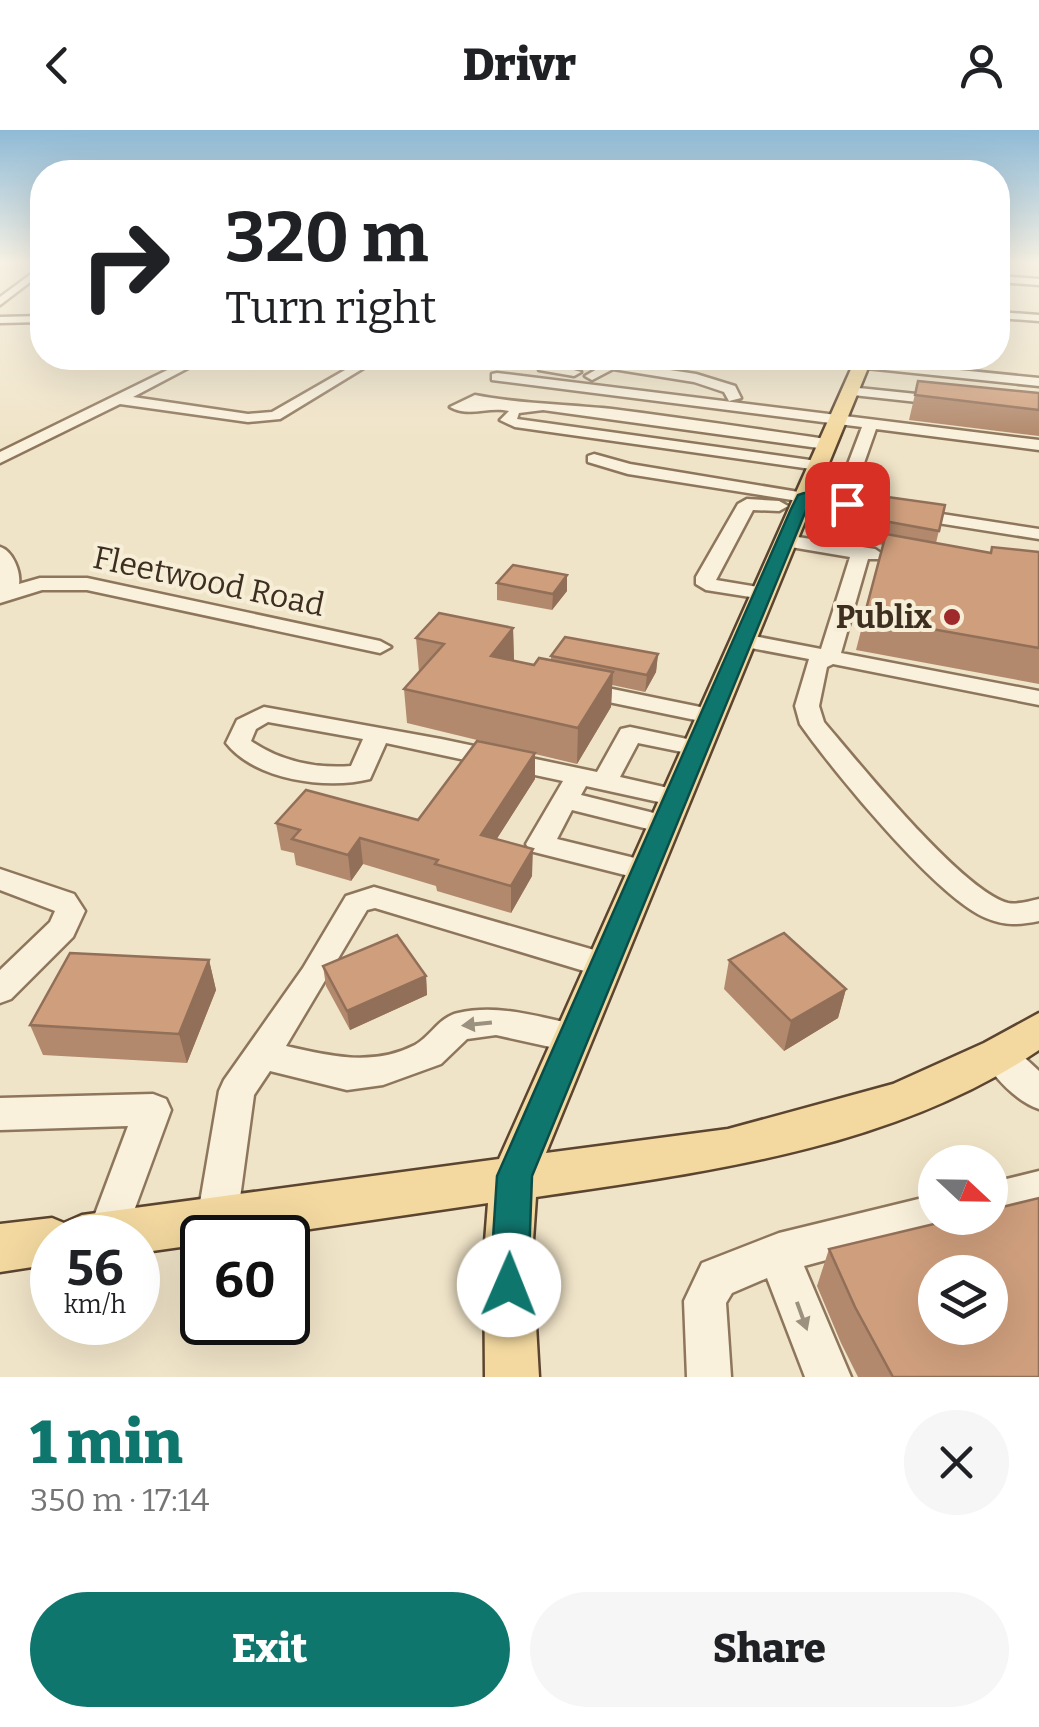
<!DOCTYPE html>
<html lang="en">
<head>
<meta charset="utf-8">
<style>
  body { margin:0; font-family:Bitter,serif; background:#f6f6f6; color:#202124; height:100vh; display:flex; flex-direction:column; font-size:38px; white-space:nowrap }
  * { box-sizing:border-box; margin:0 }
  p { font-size:32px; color:#757577 }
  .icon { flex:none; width:55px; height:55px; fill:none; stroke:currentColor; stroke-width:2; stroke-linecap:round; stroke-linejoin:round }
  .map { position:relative; height:1247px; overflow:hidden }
  .sheet { display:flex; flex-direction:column; background:#fff; flex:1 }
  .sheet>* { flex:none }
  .banner { position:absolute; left:30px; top:30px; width:980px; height:210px; border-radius:40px; box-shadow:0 10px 40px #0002; background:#fff; color:#202124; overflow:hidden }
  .needle { width:65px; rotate:112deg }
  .tools { position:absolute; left:918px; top:1015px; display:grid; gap:20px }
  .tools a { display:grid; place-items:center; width:90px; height:90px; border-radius:50%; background:#fff; box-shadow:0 10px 40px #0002; font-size:50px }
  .speed { position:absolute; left:30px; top:1085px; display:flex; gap:20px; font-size:50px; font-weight:700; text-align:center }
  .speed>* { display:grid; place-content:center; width:130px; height:130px; border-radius:50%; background:#fff; box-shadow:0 10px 40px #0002; line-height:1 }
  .speed small { font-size:25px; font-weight:400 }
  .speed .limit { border:5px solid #111; border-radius:15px; background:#fff; color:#111 }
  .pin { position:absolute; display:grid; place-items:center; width:85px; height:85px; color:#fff; margin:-42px; border-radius:20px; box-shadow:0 5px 15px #0006 }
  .me { position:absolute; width:110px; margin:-55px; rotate:1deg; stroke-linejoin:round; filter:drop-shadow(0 0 8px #0008) }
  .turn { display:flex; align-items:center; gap:35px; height:210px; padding:0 30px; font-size:45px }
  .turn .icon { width:130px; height:130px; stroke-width:2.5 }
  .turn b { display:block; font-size:70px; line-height:85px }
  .round { display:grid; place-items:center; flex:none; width:105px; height:105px; border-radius:52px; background:#f6f6f6 }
  .head { display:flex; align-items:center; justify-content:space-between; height:170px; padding:0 30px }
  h1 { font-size:60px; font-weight:800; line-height:75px; color:#0f766e }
  .cta { display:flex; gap:20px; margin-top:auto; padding:20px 30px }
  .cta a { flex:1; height:115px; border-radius:60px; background:#0f766e; color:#fff; font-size:40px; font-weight:800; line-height:115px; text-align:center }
  .cta a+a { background:#f6f6f6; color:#202124 }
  header { display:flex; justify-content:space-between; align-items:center; height:130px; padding:0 30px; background:#fff; font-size:45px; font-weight:800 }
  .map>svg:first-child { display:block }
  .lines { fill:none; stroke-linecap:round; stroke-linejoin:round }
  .minor-casing { stroke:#8d765c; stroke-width:5 }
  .major-casing { stroke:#5b4430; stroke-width:5 }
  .minor { fill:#faf1dc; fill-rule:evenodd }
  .major { fill:#f3d9a0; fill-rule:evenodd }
  .wall { fill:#b2896c }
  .shaded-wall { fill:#916f58 }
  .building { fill:#cf9f7d; stroke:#916f58; stroke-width:2.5; fill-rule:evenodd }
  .oneway { fill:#9c907e }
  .route { fill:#0f766e; stroke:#0a4d48; stroke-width:2.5 }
  .poi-dot { fill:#9e2a2b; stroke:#f7eed8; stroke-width:4 }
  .labels { text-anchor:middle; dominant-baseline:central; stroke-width:8; stroke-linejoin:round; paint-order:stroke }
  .street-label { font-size:32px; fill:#3d2e20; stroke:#f7eed8 }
  .poi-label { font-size:32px; font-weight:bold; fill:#3d2e20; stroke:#f7eed8; text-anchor:end }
</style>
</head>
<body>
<header><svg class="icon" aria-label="back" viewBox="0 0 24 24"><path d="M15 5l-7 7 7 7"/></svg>Drivr<svg class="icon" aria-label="person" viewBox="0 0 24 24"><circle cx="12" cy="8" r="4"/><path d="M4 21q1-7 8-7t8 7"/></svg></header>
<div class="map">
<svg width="1039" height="1247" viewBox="0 0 1039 1247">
  <rect width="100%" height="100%" fill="#f0e4c8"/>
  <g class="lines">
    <defs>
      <path id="minor" d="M 42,136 L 42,143 L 0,175 L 0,167 Z
        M 998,146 L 1039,149 L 1039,155 L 998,152 Z
        M 998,182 L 1039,185 L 1039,191 L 998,188 Z
        M 42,186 L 42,192 L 0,193 L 0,187 Z
        M 192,228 L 207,228 L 133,267 L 248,284 L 272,282 L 366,228 L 380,228 L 280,289 L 248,292 L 120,274 L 0,333 L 0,322 Z
        M 549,228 L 562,228 L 555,235 L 581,242 L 574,246 L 539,240 L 539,234 Z
        M 861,230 L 1039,248 L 1039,256 L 856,237 L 856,231 Z
        M 611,231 L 696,244 L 735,256 L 741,268 L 729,271 L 724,262 L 694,252 L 613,239 L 592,250 L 585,246 Z
        M 497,243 L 1039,310 L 1039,320 L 876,299 L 851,370 L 1039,399 L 1039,409 L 628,344 L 588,332 L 588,326 L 594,324 L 630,334 L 835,368 L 862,297 L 492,250 L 492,244 Z
        M 849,257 L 945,267 L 952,271 L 945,275 L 844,264 L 842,261 Z
        M 475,265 C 520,274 565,274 612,279 C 683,288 755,299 826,309 L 834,314 L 826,319 L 543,280 L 519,283 L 517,289 L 824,332 L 826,335 L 818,340 L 515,297 L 500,290 L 509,281 C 488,276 469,288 450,277 Z
        M 747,369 L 779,371 L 788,376 L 779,381 L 753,380 L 716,450 L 770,459 L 773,463 L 763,469 L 706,460 L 696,454 L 696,447 L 738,374 Z
        M 785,405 L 875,419 L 884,425 L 882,429 L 868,429 L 841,523 L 1039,561 L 1039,575 L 833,534 L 827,537 L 819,576 L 824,592 C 858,632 962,761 1008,773 C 1018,775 1029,771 1039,769 L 1039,791 C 1020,795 1005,796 986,788 C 937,768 833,641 800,594 L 795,576 L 809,529 L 735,515 L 732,510 L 743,504 L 821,519 L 850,427 L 779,415 L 776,411 Z
        M 0,417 C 13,421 21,442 19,454 L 40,448 L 87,448 L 380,511 L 391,517 L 380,523 L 87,460 L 42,460 L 0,473 Z
        M 578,552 L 710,579 L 722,586 L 710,593 L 570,564 L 567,559 L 570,554 Z
        M 264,577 L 441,609 L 597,642 L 621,599 L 630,597 L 706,613 L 709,618 L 697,625 L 638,613 L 620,647 L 686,662 L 690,668 L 686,674 L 677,676 L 586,656 L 581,665 L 674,688 L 678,694 L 674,700 L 664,703 L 572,680 L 557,709 L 655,733 L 659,740 L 655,747 L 645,750 L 530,721 L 526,714 L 563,651 L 386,613 L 370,649 C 327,660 255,650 226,613 L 237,590 ZM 268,592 L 363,609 L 351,636 C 316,639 280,631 251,611 L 256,599 Z
        M 0,739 L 74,764 L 85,781 L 73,807 L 11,869 L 0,873 L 0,840 L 50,792 L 55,781 L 0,760 Z
        M 374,757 L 615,826 L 620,835 L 615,844 L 604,847 L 375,778 L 367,780 L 286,916 C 330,926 372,937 415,915 C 431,906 439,887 458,883 C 497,874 535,886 573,894 L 585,898 L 590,908 L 585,918 L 573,922 L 496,905 L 467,909 L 441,934 L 383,955 L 347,960 L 270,941 L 254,965 L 237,1090 L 231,1103 L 221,1108 L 203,1103 L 197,1090 L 219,961 L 224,950 L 303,838 L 346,766 Z
        M 999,911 L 1011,915 L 1039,941 L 1039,979 C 1017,972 992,946 982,925 L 987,915 Z
        M 153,964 L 166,969 L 171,980 L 124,1108 L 86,1108 L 128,996 L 0,1000 L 0,968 Z
        M 1039,1041 L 1039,1077 L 990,1089 L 985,1088 L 990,1088 L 990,1053 Z
        M 935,1065 L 935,1088 L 953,1088 L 949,1097 L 804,1136 L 851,1247 L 805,1247 L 767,1148 L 732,1163 L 726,1173 L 731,1247 L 687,1247 L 684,1171 L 702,1133 L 779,1103 Z"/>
      <path id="major" d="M 856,228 L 872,228 L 546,1023 L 728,999 L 893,954 L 984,913 L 1039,883 L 1039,920 C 892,1019 707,1042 536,1067 L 532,1125 L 539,1247 L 485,1247 L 484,1125 L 488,1073 L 249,1108 L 202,1108 L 202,1114 L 138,1123 L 138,1108 L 52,1108 L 52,1134 L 0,1142 L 0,1094 L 52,1088 L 64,1093 L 82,1085 L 499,1029 Z"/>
    </defs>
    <use href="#minor" class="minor-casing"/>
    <use href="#major" class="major-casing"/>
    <use href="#minor" class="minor"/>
    <use href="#major" class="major"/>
  </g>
  <path class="wall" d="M 918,251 L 1039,263 L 1039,306 L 909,290 Z
    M 945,375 L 936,413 L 990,423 L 992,417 L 1039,422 L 1039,554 L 856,520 L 883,415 L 846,408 L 851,385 Z
    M 567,445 L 567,461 L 552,480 L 497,470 L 497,453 Z
    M 513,498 L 514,531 L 534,535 L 551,530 L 551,526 L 658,524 L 656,542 L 645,562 L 612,555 L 611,577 L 577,634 L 535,624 L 535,649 L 496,710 L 532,746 L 511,783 L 437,761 L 436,756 L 363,734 L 351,751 L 296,735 L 294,723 L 281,720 L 276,693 L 418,690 L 514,619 L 407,593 L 404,559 L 419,542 L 416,508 Z
    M 209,830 L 216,860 L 187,933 L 43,925 L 30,895 Z
    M 729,830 L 846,859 L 838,888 L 784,921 L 724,859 Z
    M 323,836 L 426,846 L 427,865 L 350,900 L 326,856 Z
    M 829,1119 L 1039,1247 L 858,1247 L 841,1213 L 817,1156 Z"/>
  <path class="shaded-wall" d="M 567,445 L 567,461 L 552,480 L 553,464 Z
    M 513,498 L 514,531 L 491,526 Z
    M 658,524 L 656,542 L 645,562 L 647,545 Z
    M 613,542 L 611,577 L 577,634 L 578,598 Z
    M 535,623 L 535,649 L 482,732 L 481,705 Z
    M 360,708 L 363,734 L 351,751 L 348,725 Z
    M 533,719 L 532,746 L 511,783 L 511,756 Z
    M 209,830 L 216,860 L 187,933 L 179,904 Z
    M 426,846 L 427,865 L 350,900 L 347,881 Z
    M 846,859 L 838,888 L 784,921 L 791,891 Z"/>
  <path class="building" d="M 918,251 L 1039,263 L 1039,280 L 915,265 Z
    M 859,363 L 945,375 L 939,401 L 851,385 Z
    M 886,404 L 991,423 L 992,417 L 1039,422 L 1039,518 L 864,487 Z
    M 513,435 L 567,445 L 553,464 L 497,453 Z
    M 439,483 L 513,498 L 491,526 L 534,535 L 539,528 L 613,542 L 578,598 L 404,559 L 444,514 L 416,508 Z
    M 565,507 L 658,524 L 647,545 L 551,526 Z
    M 477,611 L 535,623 L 481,705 L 533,719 L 511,756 L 435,734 L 438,730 L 360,708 L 348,725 L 292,709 L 300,700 L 276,693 L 306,660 L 418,690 Z
    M 784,803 L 846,859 L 791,891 L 729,830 Z
    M 397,805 L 426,846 L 347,881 L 323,836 Z
    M 70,823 L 209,830 L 179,904 L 30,895 Z
    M 1039,1068 L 1039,1247 L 893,1247 L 855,1177 L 829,1119 L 959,1088 L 990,1088 L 990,1080 ZM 935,1142 L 990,1142 L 990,1198 L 935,1198 Z"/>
  <defs><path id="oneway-solid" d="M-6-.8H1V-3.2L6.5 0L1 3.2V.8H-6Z" transform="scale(2.5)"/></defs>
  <g class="oneway">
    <use href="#oneway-solid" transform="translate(477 894) rotate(174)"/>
    <use href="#oneway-solid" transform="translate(802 1186) rotate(70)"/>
  </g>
  <linearGradient id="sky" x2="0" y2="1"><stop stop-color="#8fbad6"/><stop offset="0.43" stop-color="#f8f3e6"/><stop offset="1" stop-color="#f8f3e6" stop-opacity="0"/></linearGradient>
  <rect width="1039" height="307" fill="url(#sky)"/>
  <path class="route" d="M 804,363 L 855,374 L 847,379 L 809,373 L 532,1046 L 528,1155 L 522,1169 L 509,1174 L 495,1169 L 490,1155 L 497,1046 L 791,379 L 798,365 Z"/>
  <circle class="poi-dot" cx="952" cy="487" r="10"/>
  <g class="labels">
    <g class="street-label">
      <text transform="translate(209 451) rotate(12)">Fleetwood Road</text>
    </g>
    <g class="poi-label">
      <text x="932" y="487">Publix</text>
    </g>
  </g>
</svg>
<div class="tools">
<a><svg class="needle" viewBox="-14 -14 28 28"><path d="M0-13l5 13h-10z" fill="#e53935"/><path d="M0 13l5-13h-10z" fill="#757577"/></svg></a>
<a><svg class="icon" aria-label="layers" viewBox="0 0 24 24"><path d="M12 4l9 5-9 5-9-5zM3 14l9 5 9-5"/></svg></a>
</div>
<div class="speed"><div>56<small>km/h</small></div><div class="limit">60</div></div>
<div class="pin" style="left:847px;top:374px;background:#d93025"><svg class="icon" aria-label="arrive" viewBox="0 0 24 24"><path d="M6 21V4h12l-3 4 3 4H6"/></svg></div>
<svg class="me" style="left:509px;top:1155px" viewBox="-20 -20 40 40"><circle r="19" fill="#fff"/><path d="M0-13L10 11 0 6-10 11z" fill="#0f766e"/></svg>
<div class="banner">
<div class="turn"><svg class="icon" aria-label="right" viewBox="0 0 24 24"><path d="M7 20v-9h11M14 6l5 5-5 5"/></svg><div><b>320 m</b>Turn right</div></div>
</div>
</div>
<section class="sheet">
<div class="head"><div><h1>1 min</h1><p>350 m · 17:14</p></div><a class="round"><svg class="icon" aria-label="close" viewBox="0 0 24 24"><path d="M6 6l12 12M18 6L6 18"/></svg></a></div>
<div class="cta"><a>Exit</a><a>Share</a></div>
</section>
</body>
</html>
